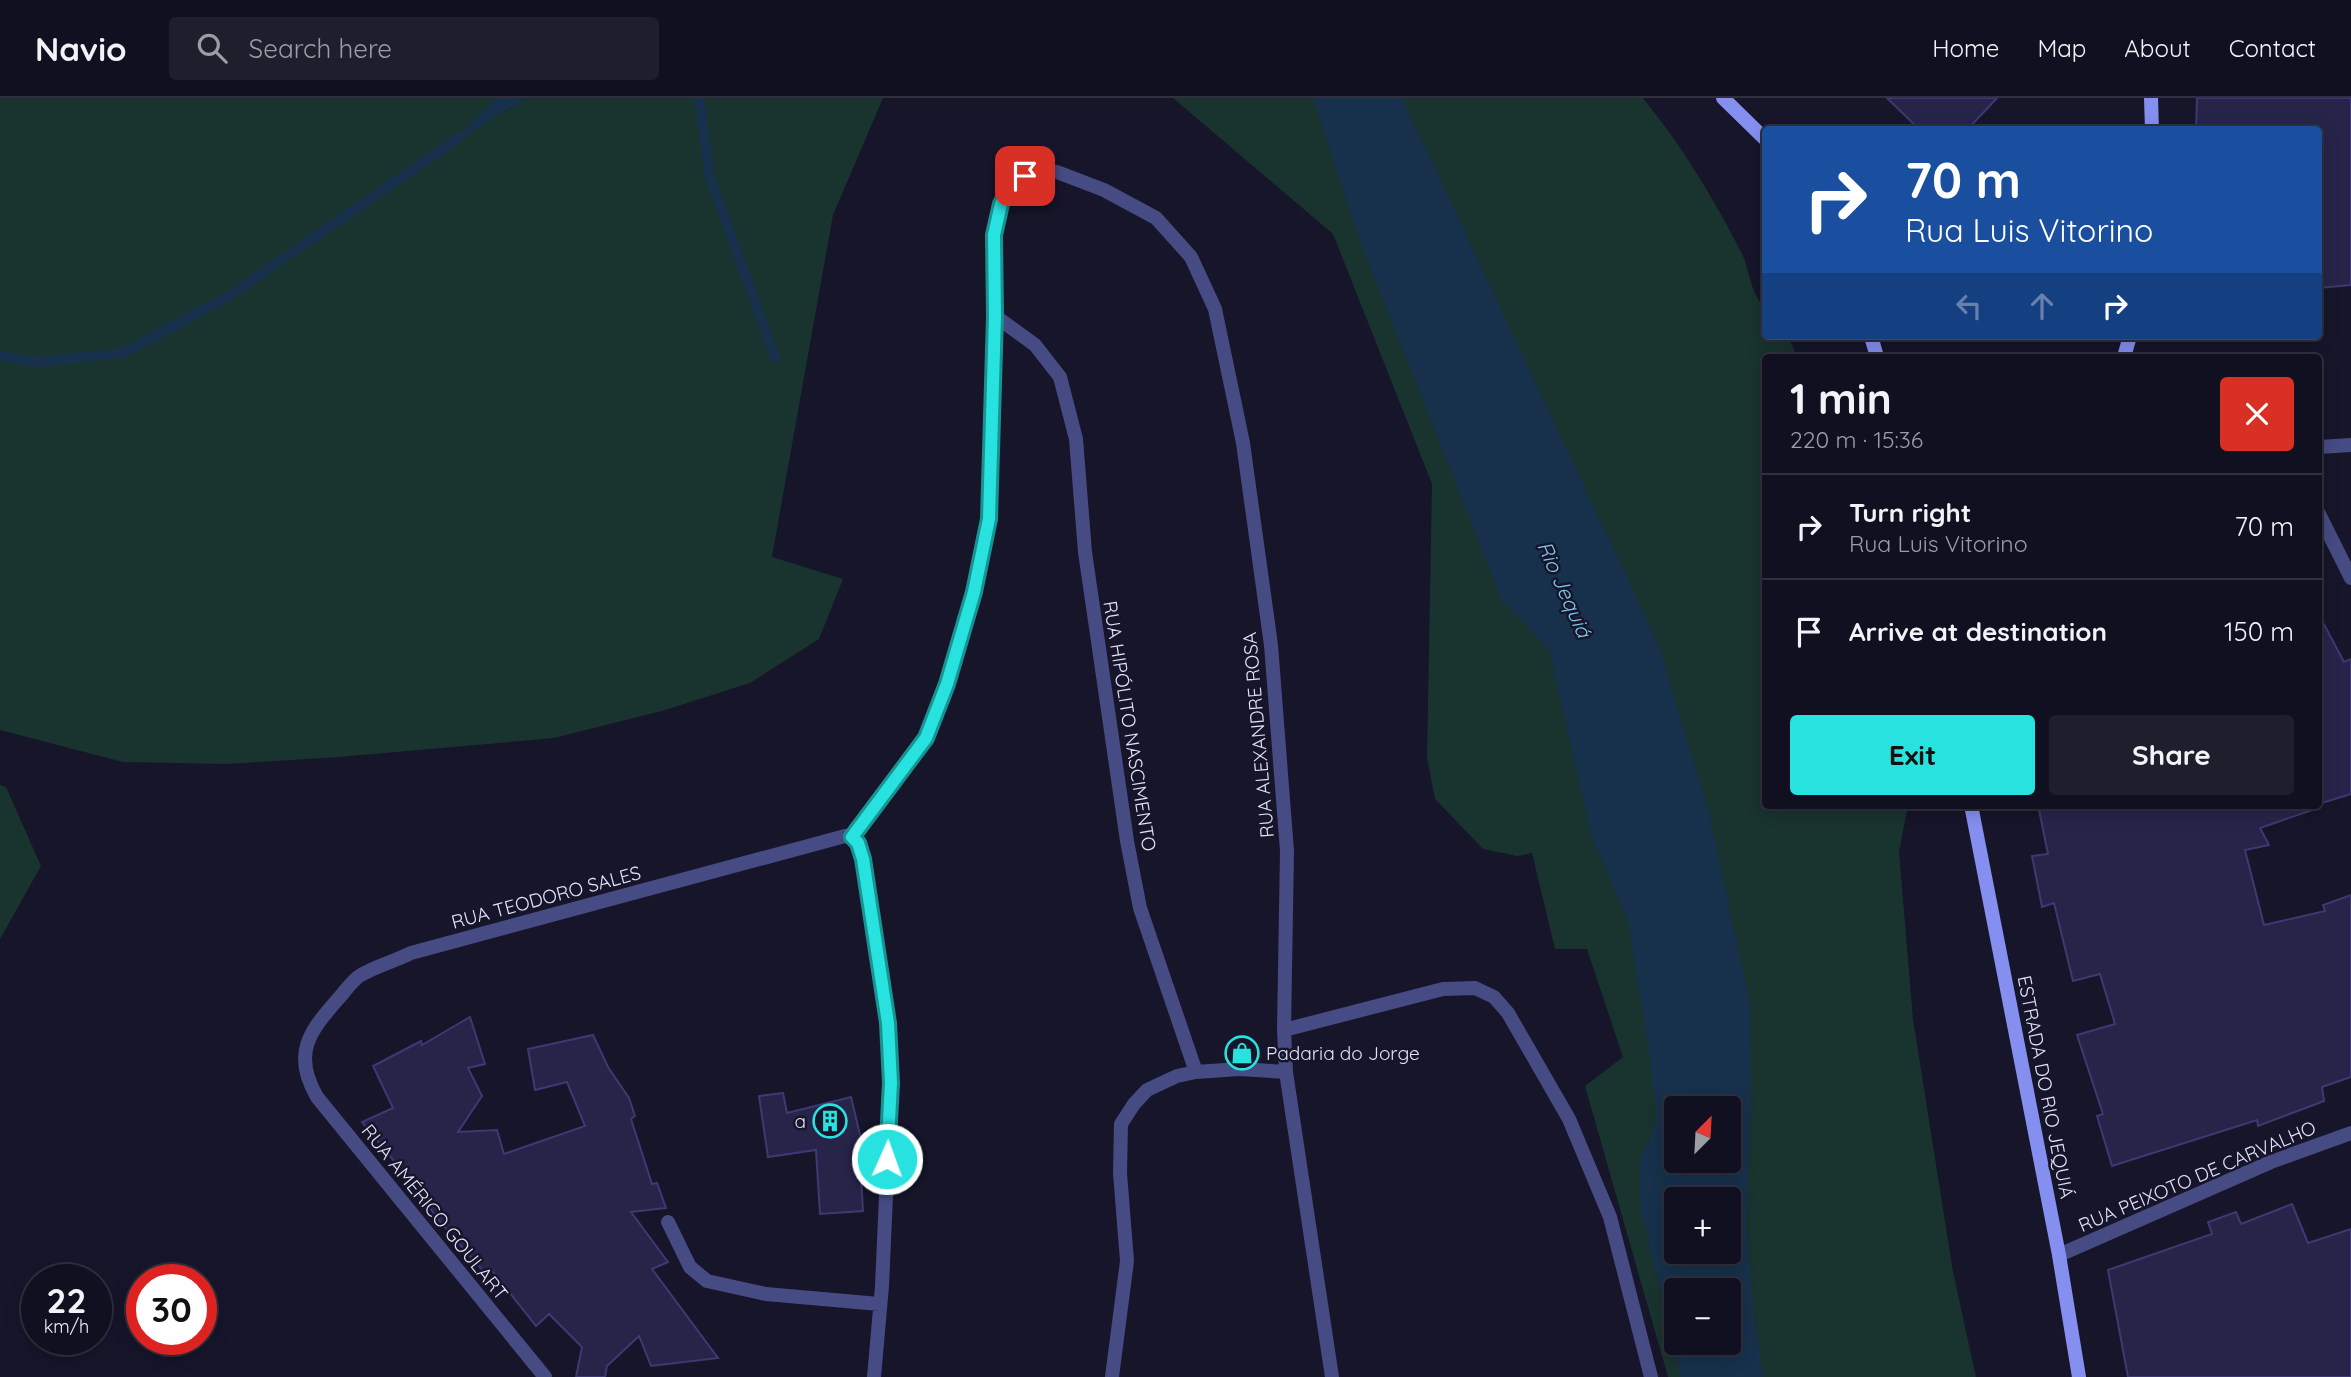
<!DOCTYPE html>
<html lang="en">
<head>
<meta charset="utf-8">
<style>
  body { margin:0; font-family:Quicksand,sans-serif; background:#1e1e2d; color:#f1f3f6; height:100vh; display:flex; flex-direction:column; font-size:26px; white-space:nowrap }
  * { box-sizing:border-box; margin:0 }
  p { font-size:23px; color:#9c9da5 }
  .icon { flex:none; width:38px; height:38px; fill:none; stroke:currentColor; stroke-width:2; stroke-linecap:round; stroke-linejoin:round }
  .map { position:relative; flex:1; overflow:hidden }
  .sheet { position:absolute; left:1762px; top:256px; width:560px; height:455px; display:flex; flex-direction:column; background:#101020; border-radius:7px; box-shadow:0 4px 18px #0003,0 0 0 2px #30303e }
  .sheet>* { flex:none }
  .guide { position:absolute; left:1762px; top:28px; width:560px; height:214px; border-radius:7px; box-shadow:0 4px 18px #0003,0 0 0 2px #30303e; background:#1a4fa0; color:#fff; overflow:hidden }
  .needle { width:46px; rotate:24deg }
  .buttons { position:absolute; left:1664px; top:998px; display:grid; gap:14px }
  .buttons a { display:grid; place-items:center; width:77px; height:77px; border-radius:7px; background:#101020; box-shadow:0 4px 18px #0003,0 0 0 2px #30303e; font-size:35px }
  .speed { position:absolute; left:21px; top:1166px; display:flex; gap:14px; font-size:35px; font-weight:700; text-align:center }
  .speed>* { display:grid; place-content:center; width:91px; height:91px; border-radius:50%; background:#101020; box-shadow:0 4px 18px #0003,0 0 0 2px #30303e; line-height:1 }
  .speed small { font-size:18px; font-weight:400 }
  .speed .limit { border:10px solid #d22; background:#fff; color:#111 }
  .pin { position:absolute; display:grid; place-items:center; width:60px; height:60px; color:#fff; margin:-30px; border-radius:14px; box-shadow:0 4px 10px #0006 }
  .me { position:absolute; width:77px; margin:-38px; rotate:2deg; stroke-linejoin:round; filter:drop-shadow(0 0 5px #0008) }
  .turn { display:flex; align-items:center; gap:24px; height:147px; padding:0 28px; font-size:32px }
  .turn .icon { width:91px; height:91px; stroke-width:2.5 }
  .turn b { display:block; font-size:49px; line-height:60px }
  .lanes { display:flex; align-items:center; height:66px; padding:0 28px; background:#0003; justify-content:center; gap:35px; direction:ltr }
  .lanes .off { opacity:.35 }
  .round { display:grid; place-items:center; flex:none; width:74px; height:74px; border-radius:7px; background:#1e1e2d }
  .summary { display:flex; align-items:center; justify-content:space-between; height:119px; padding:0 28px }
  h1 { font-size:42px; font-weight:700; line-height:52px }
  .primary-button { display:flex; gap:14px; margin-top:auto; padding:14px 28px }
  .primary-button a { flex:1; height:80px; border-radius:7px; background:#27e2df; color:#111; font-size:28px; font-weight:700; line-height:80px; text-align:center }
  .primary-button a+a { background:#1e1e2d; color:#f1f3f6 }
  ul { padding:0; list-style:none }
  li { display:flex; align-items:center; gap:21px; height:105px; padding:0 28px; border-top:2px solid #30303e }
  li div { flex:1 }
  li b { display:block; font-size:26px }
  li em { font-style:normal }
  header { display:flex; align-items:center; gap:42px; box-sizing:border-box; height:98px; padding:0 35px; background:#101020; border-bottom:2px solid #30303e }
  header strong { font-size:33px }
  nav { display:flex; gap:38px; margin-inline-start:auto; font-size:24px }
  .search { width:490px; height:63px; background:#1e1e2d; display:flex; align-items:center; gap:18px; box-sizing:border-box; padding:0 24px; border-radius:7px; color:#9c9da5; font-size:26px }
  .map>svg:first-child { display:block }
  .green { fill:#19332f }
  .water { fill:#17314c; fill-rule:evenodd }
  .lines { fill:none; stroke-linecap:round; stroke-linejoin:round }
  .stream { stroke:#17314c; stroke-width:10 }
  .building { fill:#272449; stroke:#3d3972; stroke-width:2 }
  .minor { stroke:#464b83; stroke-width:14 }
  .secondary { stroke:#858fef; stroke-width:14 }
  .route-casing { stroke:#199391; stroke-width:18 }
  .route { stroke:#27e2df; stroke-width:12 }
  .labels { text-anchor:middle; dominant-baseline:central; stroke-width:5; stroke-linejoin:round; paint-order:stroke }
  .street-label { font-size:19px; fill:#e2e2fb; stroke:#16152a }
  .poi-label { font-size:19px; fill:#e2e2fb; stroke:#16152a; text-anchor:start }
  .water-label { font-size:21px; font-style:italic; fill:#7ec7ee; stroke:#16152a }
</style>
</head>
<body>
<header>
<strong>Navio</strong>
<div class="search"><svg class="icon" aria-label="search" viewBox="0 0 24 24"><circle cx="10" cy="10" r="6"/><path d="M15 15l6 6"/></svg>Search here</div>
<nav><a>Home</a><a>Map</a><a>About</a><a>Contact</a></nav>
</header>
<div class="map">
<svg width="2351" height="1279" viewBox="0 0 2351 1279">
  <rect width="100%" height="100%" fill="#16152a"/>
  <path class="green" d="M 0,0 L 496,0 L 455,44 L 526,0 L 883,0 L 833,117 L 772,459 L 843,481 L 819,541 L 750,585 L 662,613 L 554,640 L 339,659 L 226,666 L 123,664 L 0,632 Z
    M 1173,0 L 1327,0 L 1562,545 L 1641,818 L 1676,1244 L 1696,1279 L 1668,1279 L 1585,988 L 1623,959 L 1587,851 L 1555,851 L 1532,755 L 1517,758 L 1483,751 L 1435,701 L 1427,660 L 1432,386 L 1333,136 Z
    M 1382,0 L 1643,0 C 1682,48 1713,99 1741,154 C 1752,176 1748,191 1766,212 L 1766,238 L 1788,238 L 1797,259 L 1766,259 L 1766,707 L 1908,707 L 1899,754 L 1913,921 L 1953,1174 L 1976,1279 L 1745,1279 L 1729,1143 L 1733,999 Z
    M 0,687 L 6,689 L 41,768 L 0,841 Z"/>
  <path class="water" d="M 496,0 L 526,0 L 451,47 Z
    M 1313,0 L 1402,0 L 1658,546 L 1708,711 L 1750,907 L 1751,999 L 1746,1131 L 1754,1216 L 1763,1279 L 1681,1279 L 1640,1108 L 1640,1062 L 1657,1022 L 1650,960 L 1628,822 L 1592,740 L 1549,551 L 1502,502 L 1360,143 ZM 1676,1010 L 1729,1010 L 1729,1062 L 1676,1062 ZM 1676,1101 L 1729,1101 L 1729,1153 L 1676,1153 ZM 1676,1192 L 1729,1192 L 1729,1244 L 1676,1244 Z"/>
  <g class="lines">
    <path class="stream" d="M 699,0 L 710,79 L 775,260
      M 0,258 L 36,264 L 123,255 L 229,198 L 460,39"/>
  </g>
  <path class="building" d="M 1887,0 L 1997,0 L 1967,32 L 1920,32 Z
    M 2197,0 L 2351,0 L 2351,187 L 2319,190 L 2319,32 L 2196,32 Z
    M 2319,517 L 2344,564 L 2351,561 L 2351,696 L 2319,706 Z
    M 2038,707 L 2315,707 L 2315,711 L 2260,730 L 2269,747 L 2245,752 L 2264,827 L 2325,813 L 2323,807 L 2351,797 L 2351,979 L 2322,989 L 2324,1003 L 2258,1028 L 2257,1022 L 2112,1068 L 2097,1018 L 2103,1016 L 2077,937 L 2115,926 L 2100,876 L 2073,883 L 2054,805 L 2042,809 L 2032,758 L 2048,756 Z
    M 470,919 L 485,966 L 468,970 L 482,998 L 458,1034 L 497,1032 L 504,1056 L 585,1028 L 567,984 L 535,992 L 528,951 L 593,937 L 608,969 L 629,1000 L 635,1018 L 631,1021 L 652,1086 L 657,1085 L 666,1110 L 631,1114 L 668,1164 L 652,1171 L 718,1260 L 651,1268 L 639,1238 L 607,1268 L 605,1279 L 576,1279 L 582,1249 L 549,1216 L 536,1228 L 490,1170 L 484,1174 L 442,1126 L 399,1069 L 362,1024 L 393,1010 L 373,968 L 421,943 L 422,947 Z
    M 783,995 L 787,1015 L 851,999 L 862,1045 L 859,1046 L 863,1113 L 820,1116 L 816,1052 L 768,1059 L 759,998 Z
    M 2292,1106 L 2308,1145 L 2351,1131 L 2351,1279 L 2128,1279 L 2108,1172 L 2212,1136 L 2208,1124 L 2236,1114 L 2241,1126 Z"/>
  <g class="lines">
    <path class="minor" d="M 995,218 L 1035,247 L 1060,279 L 1076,341 L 1085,454 L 1127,743 L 1140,810 L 1196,974 L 1239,971 L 1286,974
      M 2319,349 L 2351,347
      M 2319,416 L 2351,480
      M 852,739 L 926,640 L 947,586 L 974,494 L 989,421 L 995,218 L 994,137 L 1001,106 L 1010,88 L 1038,70 L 1057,74 L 1104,92 L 1156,120 L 1191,159 L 1215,211 L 1243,345 L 1271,547 L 1287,753 L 1284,932 L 1286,974 L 1332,1279
      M 852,739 L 858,745 L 863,762 L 888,925 L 891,985 L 882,1188 L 874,1279
      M 1284,932 L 1443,891 L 1475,890 L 1494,899 L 1508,915 L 1569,1021 L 1610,1119 L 1651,1279
      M 668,1124 L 690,1169 L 707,1183 L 766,1196 L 879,1206
      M 2059,1157 L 2271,1064 L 2351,1035
      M 545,1279 L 317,999 C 292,956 309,934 338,901 C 345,894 352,882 361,877 C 376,868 395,863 411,855 L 845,738 L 852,739
      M 1112,1279 L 1127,1163 L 1120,1075 L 1121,1026 L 1134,1006 L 1147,992 L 1177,978 L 1196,974"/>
    <path class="secondary" d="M 1723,0 L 1766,42
      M 2151,0 L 2152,32
      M 1871,238 L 1877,259
      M 2124,259 L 2130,238
      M 1971,707 L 2059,1157 L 2079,1279"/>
  </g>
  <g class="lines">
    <defs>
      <path id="route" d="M 887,1061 L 891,985 L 888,925 L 863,761 L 858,745 L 852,739 L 926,640 L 947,586 L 974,494 L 989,421 L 995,218 L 994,137 L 1001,106 L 1010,88 L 1025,78"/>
    </defs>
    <use href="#route" class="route-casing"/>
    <use href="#route" class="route"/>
  </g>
  <defs>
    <symbol id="shop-ring" viewBox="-11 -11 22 22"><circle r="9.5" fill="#16152a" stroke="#27e2df" stroke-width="1.5"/><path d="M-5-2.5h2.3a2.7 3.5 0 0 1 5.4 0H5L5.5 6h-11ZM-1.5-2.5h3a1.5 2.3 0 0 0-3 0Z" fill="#27e2df"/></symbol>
    <symbol id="building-ring" viewBox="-11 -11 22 22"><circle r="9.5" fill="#16152a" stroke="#27e2df" stroke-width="1.5"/><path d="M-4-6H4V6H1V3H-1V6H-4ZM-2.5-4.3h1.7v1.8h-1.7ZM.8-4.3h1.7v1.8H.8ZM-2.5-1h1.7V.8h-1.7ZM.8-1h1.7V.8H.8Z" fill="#27e2df"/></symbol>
  </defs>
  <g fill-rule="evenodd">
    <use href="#shop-ring" x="1223" y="936" width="38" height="38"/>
    <use href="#building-ring" x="811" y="1004" width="38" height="38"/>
  </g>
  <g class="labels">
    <g class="street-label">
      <text transform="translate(1130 628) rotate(81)">RUA HIPÓLITO NASCIMENTO</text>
      <text transform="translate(1258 637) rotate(-95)">RUA ALEXANDRE ROSA</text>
      <text transform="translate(546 799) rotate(-15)">RUA TEODORO SALES</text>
      <text transform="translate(2046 989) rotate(79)">ESTRADA DO RIO JEQUIÁ</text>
      <text transform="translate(2197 1078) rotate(-23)">RUA PEIXOTO DE CARVALHO</text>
      <text transform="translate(435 1114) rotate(51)">RUA AMÉRICO GOULART</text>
    </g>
    <g class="poi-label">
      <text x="1266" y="955">Padaria do Jorge</text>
      <text x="806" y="1023" text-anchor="end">a</text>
    </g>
    <g class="water-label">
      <text transform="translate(1565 491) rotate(66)">Rio Jequiá</text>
    </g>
  </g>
</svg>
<div class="buttons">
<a><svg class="needle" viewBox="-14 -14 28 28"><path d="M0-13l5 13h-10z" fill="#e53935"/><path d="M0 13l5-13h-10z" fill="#9c9da5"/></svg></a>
<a>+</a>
<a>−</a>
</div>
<div class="speed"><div>22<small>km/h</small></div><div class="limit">30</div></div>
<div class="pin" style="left:1025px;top:78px;background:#d93025"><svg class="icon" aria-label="arrive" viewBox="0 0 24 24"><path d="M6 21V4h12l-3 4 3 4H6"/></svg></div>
<svg class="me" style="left:887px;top:1061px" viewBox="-20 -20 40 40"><circle r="17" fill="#27e2df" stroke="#fff" stroke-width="3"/><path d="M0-11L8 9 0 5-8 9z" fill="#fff"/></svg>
<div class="guide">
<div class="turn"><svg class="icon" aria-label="right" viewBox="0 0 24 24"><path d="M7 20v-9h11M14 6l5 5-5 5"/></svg><div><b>70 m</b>Rua Luis Vitorino</div></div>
<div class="lanes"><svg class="icon off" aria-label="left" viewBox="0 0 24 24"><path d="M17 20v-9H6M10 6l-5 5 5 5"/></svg><svg class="icon off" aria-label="ahead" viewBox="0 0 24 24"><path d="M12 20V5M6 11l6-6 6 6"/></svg><svg class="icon" aria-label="right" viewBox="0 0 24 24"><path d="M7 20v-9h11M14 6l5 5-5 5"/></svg></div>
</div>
<section class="sheet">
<div class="summary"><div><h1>1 min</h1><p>220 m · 15:36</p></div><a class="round" style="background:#d93025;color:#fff"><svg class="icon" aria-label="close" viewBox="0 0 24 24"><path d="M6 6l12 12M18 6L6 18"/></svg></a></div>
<ul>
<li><svg class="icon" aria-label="right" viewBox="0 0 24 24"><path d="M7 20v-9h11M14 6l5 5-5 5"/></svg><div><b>Turn right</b><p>Rua Luis Vitorino</p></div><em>70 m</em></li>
<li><svg class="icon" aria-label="arrive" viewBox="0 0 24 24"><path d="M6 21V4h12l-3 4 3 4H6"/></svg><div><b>Arrive at destination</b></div><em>150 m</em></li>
</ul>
<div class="primary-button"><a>Exit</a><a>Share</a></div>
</section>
</div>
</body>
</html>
